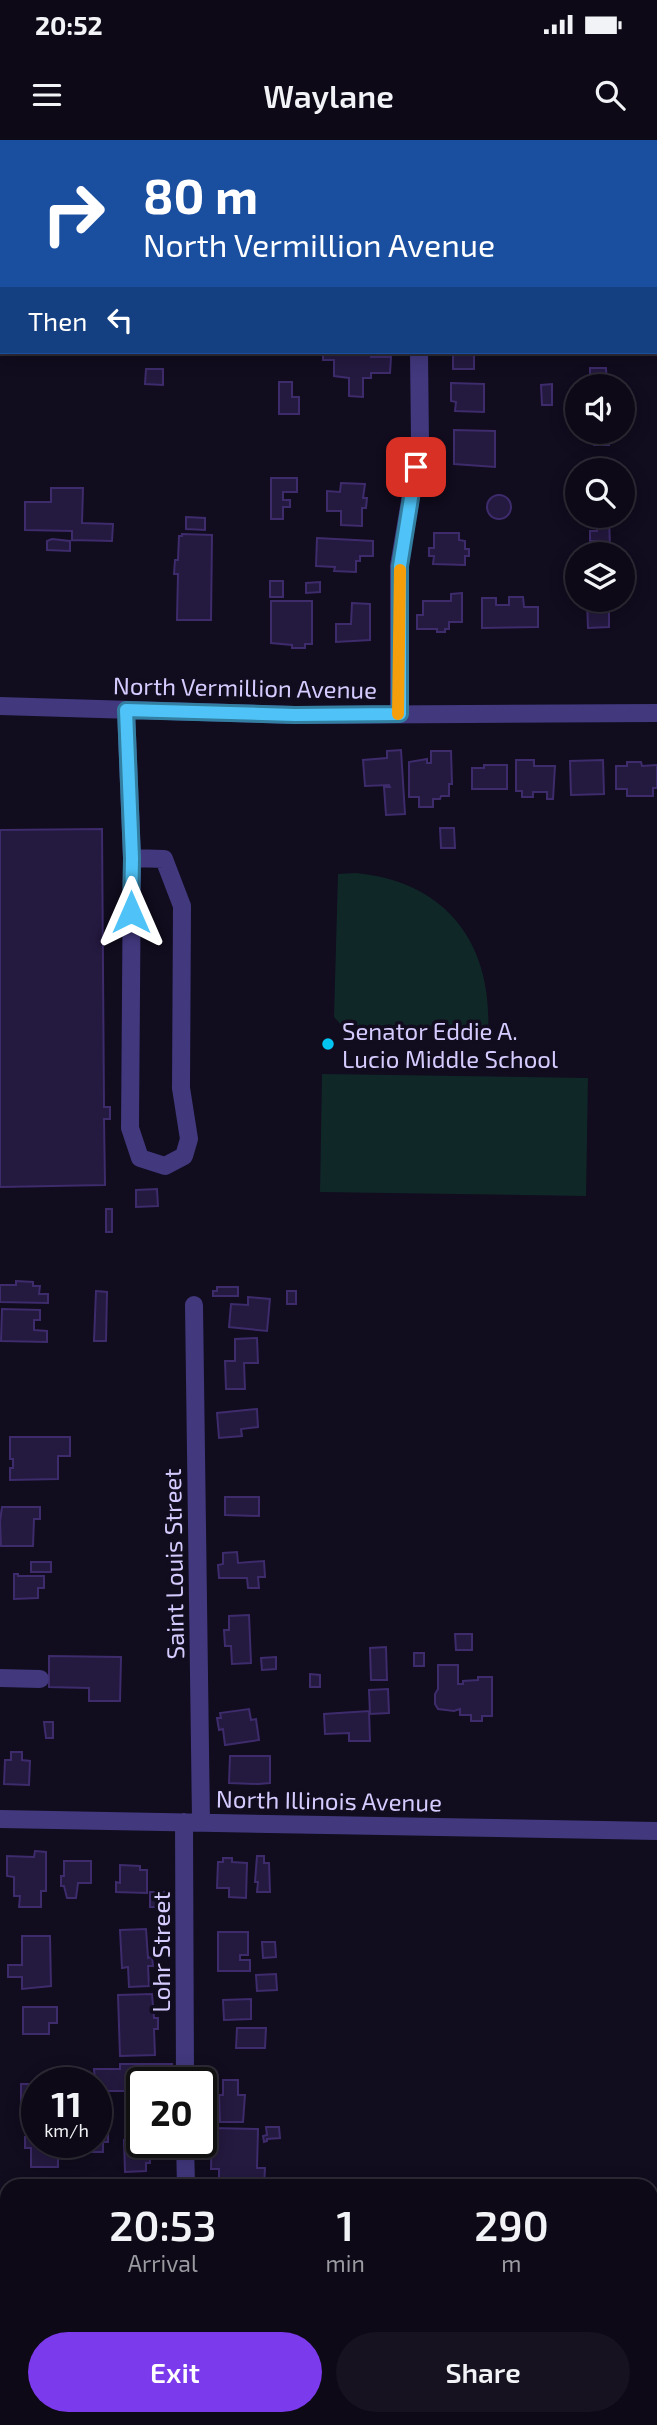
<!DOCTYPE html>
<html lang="en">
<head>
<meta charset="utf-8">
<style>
  body { margin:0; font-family:"Exo 2",sans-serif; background:#16121f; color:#f1f3f6; height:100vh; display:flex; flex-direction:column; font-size:26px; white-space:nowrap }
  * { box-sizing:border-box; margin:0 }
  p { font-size:23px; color:#9a9aa1 }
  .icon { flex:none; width:38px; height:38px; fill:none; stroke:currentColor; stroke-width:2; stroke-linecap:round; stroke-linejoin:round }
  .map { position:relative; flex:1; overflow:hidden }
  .side { position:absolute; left:0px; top:2039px; width:658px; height:247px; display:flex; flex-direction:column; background:#0d0916; border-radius:21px 21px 0 0; box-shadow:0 4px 18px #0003,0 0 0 2px #2d2a35 }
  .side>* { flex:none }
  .top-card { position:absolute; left:0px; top:0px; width:658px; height:214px; box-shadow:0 4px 18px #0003,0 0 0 2px #2d2a35; background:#1a4fa0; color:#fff; overflow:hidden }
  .buttons { position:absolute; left:565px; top:234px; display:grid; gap:14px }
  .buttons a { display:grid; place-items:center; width:70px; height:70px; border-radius:50%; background:#0d0916; box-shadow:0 4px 18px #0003,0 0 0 2px #2d2a35; font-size:35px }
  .speed { position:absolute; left:21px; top:1927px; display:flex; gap:14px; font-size:35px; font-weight:700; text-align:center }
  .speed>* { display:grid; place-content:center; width:91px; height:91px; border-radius:50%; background:#0d0916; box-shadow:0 4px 18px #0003,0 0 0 2px #2d2a35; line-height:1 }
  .speed small { font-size:18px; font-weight:400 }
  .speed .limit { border:4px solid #111; border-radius:10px; background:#fff; color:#111 }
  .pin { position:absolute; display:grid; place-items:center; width:60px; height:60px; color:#fff; margin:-30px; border-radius:14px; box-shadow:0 4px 10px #0006 }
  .me { position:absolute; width:77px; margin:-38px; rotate:0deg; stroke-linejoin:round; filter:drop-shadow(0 0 5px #0008) }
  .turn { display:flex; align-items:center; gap:24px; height:147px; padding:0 28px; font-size:32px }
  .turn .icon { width:91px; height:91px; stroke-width:2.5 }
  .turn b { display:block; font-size:49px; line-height:60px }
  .then { display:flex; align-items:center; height:66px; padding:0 28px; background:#0003; gap:14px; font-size:26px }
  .eta { display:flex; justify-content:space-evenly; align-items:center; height:119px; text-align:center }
  .eta b { font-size:42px; font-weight:600; line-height:49px }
  .button { display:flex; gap:14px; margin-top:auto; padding:14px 28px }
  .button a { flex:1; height:80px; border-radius:42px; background:#7c3aed; color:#fff; font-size:28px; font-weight:600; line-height:80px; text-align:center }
  .button a+a { background:#16121f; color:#f1f3f6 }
  .status { display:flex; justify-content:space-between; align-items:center; height:49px; padding:0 35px; background:#0d0916; direction:ltr }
  .status svg { height:19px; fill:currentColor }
  header { display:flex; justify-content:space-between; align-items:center; height:91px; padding:0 28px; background:#0d0916; font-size:32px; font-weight:600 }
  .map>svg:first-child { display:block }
  .green { fill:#102728 }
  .building { fill:#24193f; stroke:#3d2b6b; stroke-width:2 }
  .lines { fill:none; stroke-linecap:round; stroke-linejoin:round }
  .minor { stroke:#41387d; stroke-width:18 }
  .route-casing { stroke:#337fa1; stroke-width:18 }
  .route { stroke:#4fc3f7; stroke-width:12 }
  .slow { stroke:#f59e0b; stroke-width:12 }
  .poi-dot { fill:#04c4f1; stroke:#110c1e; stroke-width:2.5 }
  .labels { text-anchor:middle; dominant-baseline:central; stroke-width:7; stroke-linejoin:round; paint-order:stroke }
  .street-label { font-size:24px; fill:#d5cbfe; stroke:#110c1e }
  .poi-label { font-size:24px; fill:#d5cbfe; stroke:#110c1e; text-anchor:start }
</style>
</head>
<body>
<div class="status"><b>20:52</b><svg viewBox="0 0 49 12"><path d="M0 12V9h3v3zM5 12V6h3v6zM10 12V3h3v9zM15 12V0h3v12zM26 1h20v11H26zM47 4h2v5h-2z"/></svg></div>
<header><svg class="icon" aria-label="menu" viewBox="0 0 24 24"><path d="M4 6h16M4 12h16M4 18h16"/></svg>Waylane<svg class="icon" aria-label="search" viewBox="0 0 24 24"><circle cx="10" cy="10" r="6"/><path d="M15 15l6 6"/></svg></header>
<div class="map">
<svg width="657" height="2285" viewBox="0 0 657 2285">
  <rect width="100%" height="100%" fill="#110c1e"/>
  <path class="green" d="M 356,733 C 447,742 493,804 488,893 L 344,888 L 334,877 L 338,734 Z
    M 322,934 L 588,938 L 586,1056 L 320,1052 Z"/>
  <path class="building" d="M 323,212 L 371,212 L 371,217 L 391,217 L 390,233 L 371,233 L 371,238 L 363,238 L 363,257 L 349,256 L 349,238 L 334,236 L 334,220 L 323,220 Z
    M 453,212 L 490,212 L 474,212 L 474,229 L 453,229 Z
    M 590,228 L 606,228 L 607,247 L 590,247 Z
    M 146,229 L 163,229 L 163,245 L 145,244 Z
    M 279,242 L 292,242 L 292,257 L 299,257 L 299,274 L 279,274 Z
    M 451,243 L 484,244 L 484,272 L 455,271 L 456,262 L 451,261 Z
    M 552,244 L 552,265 L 542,265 L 541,245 Z
    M 454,290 L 495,291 L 495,327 L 454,324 Z
    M 594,292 L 609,292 L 609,305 L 594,305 Z
    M 271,338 L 297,338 L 297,352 L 283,352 L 283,360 L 290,360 L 290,367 L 283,367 L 283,379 L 271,379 Z
    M 341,343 L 365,344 L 363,358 L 367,358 L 366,368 L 362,368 L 362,386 L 341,385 L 341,371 L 327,371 L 327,351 L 340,352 Z
    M 51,348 L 83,348 L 82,383 L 113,384 L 112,401 L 72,400 L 72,391 L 25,390 L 25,362 L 51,362 Z
    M487 367a12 12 0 1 1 24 0a12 12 0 1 1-24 0Z
    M 597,376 L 609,376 L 610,408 L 598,408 L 598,401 L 590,401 L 590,391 L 597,391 Z
    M 186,377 L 205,378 L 205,390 L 186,389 Z
    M 434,393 L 459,393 L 459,400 L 465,401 L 465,409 L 469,409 L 469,416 L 465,416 L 465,425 L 433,424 L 434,416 L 429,416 L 429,408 L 434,408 Z
    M 182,394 L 212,395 L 211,480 L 177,480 L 178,434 L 174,434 L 175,420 L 178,420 L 179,396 L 182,396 Z
    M 317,398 L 373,401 L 373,416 L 360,416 L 360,421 L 356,421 L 356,432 L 334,431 L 335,427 L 316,426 Z
    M 52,399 L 70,401 L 70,411 L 47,410 L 47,401 Z
    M 270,441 L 283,441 L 283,457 L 270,457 Z
    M 320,442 L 320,452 L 306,453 L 306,443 Z
    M 462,453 L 462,482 L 449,482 L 449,489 L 445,489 L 445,492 L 437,492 L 437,489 L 417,489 L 417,475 L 423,475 L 423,461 L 451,461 L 451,454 Z
    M 509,457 L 523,457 L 524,467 L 538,467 L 538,487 L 482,488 L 482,458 L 496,458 L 496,465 L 509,465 Z
    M 587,460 L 609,460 L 609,487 L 588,488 Z
    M 271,461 L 312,461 L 312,504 L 305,504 L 305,508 L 292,508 L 292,505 L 271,503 Z
    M 352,463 L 370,464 L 370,500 L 336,502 L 336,484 L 351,484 Z
    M 401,610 L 405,674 L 386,675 L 384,647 L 390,647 L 389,645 L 365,646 L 363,620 L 387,618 L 387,611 Z
    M 431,611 L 451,611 L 452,644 L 449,644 L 449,656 L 441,656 L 440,659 L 433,659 L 433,667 L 419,667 L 419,657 L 409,657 L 409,622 L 427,619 L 427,623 L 431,623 Z
    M 516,620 L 534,620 L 534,626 L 555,626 L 553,659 L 547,659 L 547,652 L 533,652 L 533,657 L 522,657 L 522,651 L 516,651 Z
    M 603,620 L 604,654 L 571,655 L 570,621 Z
    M 627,622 L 641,622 L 642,626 L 657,625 L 657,648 L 653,648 L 653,656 L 627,656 L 627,649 L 616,649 L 616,626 L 627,626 Z
    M 484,625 L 507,625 L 507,649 L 472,649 L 472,628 L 484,628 Z
    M 440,688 L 454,688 L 455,708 L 441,708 Z
    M 102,689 L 104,967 L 110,967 L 110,979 L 104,979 L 105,1045 L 0,1047 L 0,690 Z
    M 157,1049 L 158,1066 L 136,1067 L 136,1050 Z
    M 106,1069 L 112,1069 L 112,1092 L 106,1092 Z
    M 16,1141 L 33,1142 L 33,1146 L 40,1146 L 39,1154 L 48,1154 L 48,1163 L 0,1162 L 0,1145 L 16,1145 Z
    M 217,1147 L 238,1147 L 238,1156 L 213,1156 L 213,1151 L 217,1151 Z
    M 96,1151 L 107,1152 L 106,1201 L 94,1201 Z
    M 287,1151 L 296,1151 L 296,1164 L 287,1164 Z
    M 248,1157 L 270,1159 L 267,1191 L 229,1187 L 231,1164 L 248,1165 Z
    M 2,1169 L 40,1170 L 40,1180 L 34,1180 L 34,1190 L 47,1191 L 47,1202 L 1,1201 Z
    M 257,1198 L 258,1223 L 244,1223 L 245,1249 L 226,1249 L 225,1221 L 235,1221 L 235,1199 Z
    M 257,1269 L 258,1287 L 241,1289 L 242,1296 L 219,1298 L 217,1273 Z
    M 10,1297 L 70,1297 L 70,1316 L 58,1316 L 58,1339 L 10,1340 L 10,1328 L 13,1328 L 13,1319 L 10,1319 Z
    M 225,1357 L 259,1357 L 259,1376 L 225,1375 Z
    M 2,1367 L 40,1367 L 40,1379 L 34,1379 L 33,1406 L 1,1406 L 0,1381 Z
    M 237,1412 L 238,1423 L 264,1421 L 265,1437 L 258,1437 L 259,1448 L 248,1448 L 247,1438 L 219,1438 L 218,1425 L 223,1424 L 223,1413 Z
    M 31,1422 L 51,1422 L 51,1432 L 31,1432 Z
    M 14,1434 L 18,1434 L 18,1436 L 44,1436 L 44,1448 L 38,1448 L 38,1458 L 14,1459 Z
    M 249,1475 L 251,1523 L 232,1524 L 231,1506 L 225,1506 L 224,1490 L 229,1490 L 229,1476 Z
    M 455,1494 L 472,1494 L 472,1510 L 456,1510 Z
    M 386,1507 L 387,1540 L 371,1540 L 370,1508 Z
    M 414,1513 L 424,1513 L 424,1526 L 414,1526 Z
    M 49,1516 L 121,1517 L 120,1561 L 89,1561 L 89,1548 L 49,1547 Z
    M 276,1517 L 276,1529 L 262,1530 L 261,1518 Z
    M 438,1525 L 458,1525 L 458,1544 L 463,1544 L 463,1541 L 478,1540 L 478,1537 L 492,1537 L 492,1576 L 482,1576 L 482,1581 L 471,1581 L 471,1575 L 460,1575 L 460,1569 L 454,1571 L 438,1569 L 435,1564 L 435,1554 L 438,1549 Z
    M 310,1534 L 320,1535 L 320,1547 L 310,1547 Z
    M 388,1549 L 389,1573 L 370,1574 L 369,1550 Z
    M 249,1569 L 251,1580 L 256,1579 L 259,1600 L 225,1605 L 223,1589 L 219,1590 L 217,1578 L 221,1578 L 220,1573 Z
    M 369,1571 L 370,1601 L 349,1601 L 349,1593 L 325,1594 L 324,1574 Z
    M 44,1582 L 53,1582 L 53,1598 L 46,1598 Z
    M 11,1612 L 22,1612 L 22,1620 L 30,1621 L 29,1645 L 4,1644 L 5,1620 L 11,1620 Z
    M 230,1616 L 270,1616 L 270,1643 L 258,1644 L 229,1643 Z
    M 35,1711 L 46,1712 L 46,1751 L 41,1751 L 41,1767 L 19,1767 L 20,1756 L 14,1756 L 14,1737 L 7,1736 L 7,1716 L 34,1717 Z
    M 257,1716 L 264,1716 L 264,1723 L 269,1723 L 270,1752 L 257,1752 L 258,1742 L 255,1742 Z
    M 223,1718 L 232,1718 L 232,1722 L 247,1723 L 246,1758 L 229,1757 L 229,1748 L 217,1748 L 218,1722 L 223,1722 Z
    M 64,1721 L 91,1721 L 91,1743 L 78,1743 L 76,1758 L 67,1758 L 64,1746 L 61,1746 L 61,1736 L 64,1736 Z
    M 120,1725 L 140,1726 L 140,1730 L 147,1730 L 147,1753 L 116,1752 L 116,1742 L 120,1743 Z
    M 150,1752 L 165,1752 L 164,1767 L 150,1767 Z
    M 146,1789 L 148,1818 L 152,1817 L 153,1826 L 148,1826 L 149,1846 L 129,1847 L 128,1827 L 122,1828 L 120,1790 Z
    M 218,1792 L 248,1792 L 248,1815 L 240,1815 L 240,1820 L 250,1820 L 250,1831 L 218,1831 Z
    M 22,1796 L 50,1796 L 51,1846 L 22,1849 L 22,1837 L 8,1837 L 8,1825 L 22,1825 Z
    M 262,1802 L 275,1802 L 276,1817 L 263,1818 Z
    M 276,1834 L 277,1850 L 257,1851 L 256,1835 Z
    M 152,1854 L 154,1878 L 158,1878 L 158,1889 L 154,1889 L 155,1915 L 120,1916 L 118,1855 Z
    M 251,1859 L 251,1879 L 224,1880 L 223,1860 Z
    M 23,1867 L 57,1867 L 57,1883 L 49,1883 L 49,1894 L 23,1894 Z
    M 237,1888 L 266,1888 L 265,1908 L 236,1908 Z
    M 120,1924 L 172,1924 L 171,1935 L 153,1935 L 161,1937 L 161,1942 L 142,1942 L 142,1963 L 136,1962 L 136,1951 L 96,1951 L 94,1929 L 120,1929 Z
    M 223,1940 L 238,1940 L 238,1955 L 245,1955 L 243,1982 L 220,1982 L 219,1955 L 223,1955 Z
    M 21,1944 L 37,1944 L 37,1964 L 21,1964 Z
    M 266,1987 L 279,1987 L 280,1998 L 267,1999 L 267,2001 L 264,2002 L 263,1996 L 267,1995 Z
    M 212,1988 L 258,1989 L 257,2028 L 265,2028 L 264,2046 L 219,2046 L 219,2029 L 211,2029 Z
    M 96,1989 L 108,1989 L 108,2002 L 103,2002 L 103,2012 L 92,2012 L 92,2002 L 96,2002 Z
    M 25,1997 L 37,1997 L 37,2002 L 66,2002 L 66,2018 L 58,2017 L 58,2027 L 31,2027 L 31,2008 L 25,2008 Z
    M 124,2000 L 142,2000 L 142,2002 L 145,2002 L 145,2007 L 149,2007 L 150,2023 L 146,2023 L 146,2031 L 125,2032 Z
    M 27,2278 L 66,2278 L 66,2285 L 27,2285 Z
    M 114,2278 L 160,2278 L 160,2285 L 114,2285 Z"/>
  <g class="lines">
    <path class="minor" d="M 0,566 L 295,575 L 657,573
      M 126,570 L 132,718 L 164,719 L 182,766 L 181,948 L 189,999 L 184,1016 L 165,1026 L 140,1018 L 130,988 L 132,718
      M 399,574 L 399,426 L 420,302 L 419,212
      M 194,1165 L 201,1682
      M 0,1538 L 40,1539
      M 0,1679 L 657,1691
      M 184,1682 L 185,1942
      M 185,2002 L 186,2046
      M 187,2278 L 187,2285"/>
  </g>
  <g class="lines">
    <defs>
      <path id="route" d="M 131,772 L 132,718 L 126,570 L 295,575 L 400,574 L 400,426 L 416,327"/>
    </defs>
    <use href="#route" class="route-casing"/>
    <use href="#route" class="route"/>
    <path class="slow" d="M 398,574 L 400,430"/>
  </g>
  <circle class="poi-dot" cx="328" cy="904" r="7"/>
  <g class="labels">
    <g class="street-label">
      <text transform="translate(245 547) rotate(1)">North Vermillion Avenue</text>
      <text transform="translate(173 1424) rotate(-91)">Saint Louis Street</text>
      <text transform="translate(329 1660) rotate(1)">North Illinois Avenue</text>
      <text transform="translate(160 1812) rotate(-90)">Lohr Street</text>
    </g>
    <g class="poi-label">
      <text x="342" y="890">Senator Eddie A.<tspan x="342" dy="28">Lucio Middle School</tspan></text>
    </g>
  </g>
</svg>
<div class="buttons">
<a><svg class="icon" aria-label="sound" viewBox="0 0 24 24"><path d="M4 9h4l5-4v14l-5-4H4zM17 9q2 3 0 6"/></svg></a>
<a><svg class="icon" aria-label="search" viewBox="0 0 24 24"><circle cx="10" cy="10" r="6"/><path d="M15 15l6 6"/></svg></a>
<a><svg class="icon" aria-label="layers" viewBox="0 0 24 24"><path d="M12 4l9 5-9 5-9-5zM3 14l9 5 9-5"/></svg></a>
</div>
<div class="speed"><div>11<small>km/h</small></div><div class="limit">20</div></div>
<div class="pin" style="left:416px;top:327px;background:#d93025"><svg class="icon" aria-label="arrive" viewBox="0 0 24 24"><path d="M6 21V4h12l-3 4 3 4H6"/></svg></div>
<svg class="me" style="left:131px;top:772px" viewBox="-20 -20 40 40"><path d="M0-17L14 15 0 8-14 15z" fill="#4fc3f7" stroke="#fff" stroke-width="4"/></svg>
<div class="top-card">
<div class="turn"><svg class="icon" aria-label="right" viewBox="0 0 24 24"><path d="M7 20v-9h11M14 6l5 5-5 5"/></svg><div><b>80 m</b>North Vermillion Avenue</div></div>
<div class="then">Then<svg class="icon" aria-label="left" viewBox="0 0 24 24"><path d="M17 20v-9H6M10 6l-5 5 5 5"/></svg></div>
</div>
<section class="side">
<div class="eta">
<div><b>20:53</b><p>Arrival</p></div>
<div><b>1</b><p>min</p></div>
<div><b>290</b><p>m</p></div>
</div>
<div class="button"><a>Exit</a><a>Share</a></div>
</section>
</div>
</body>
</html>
